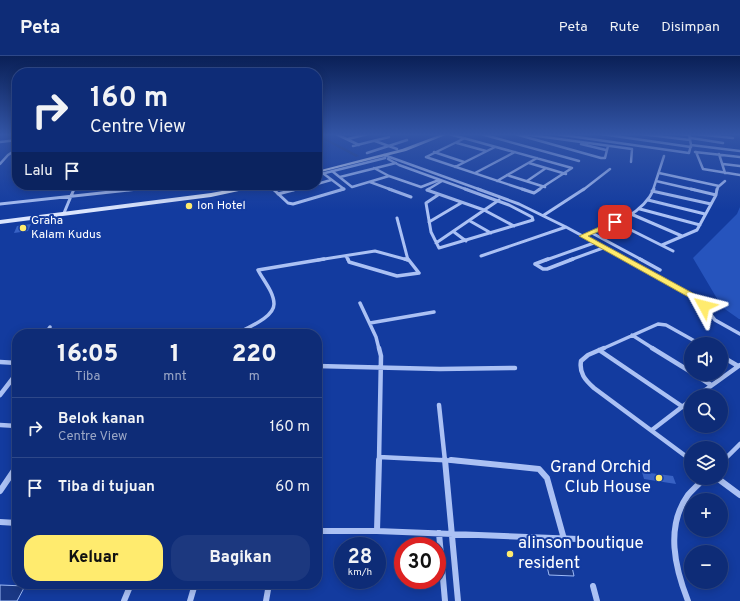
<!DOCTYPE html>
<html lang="id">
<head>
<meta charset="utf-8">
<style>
  body { margin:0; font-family:Overpass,sans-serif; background:#1c387f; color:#f1f3f6; height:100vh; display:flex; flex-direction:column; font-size:15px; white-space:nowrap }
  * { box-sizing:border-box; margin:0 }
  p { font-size:13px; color:#9ba7c6 }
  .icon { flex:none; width:22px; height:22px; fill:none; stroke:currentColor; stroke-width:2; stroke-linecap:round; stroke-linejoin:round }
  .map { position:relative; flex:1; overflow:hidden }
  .drawer { position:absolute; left:12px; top:273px; width:310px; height:260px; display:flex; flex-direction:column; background:#0e2c77; border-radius:16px; box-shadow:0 2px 10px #0003,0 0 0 1px #2e4889 }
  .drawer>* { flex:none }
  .hud { position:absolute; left:12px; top:12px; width:310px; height:122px; border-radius:16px; box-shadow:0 2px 10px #0003,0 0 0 1px #2e4889; background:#0e2c77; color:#f1f3f6; overflow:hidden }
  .buttons { position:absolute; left:684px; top:281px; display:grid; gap:8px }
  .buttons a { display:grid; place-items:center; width:44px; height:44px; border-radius:50%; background:#0e2c77; box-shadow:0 2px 10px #0003,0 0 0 1px #2e4889; font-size:20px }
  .speed { position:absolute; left:334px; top:481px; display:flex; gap:8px; font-size:20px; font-weight:700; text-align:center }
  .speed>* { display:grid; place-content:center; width:52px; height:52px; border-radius:50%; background:#0e2c77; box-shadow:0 2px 10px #0003,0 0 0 1px #2e4889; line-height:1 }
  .speed small { font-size:10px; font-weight:400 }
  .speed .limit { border:6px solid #d22; background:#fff; color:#111 }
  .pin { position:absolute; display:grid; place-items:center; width:34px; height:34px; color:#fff; margin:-17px; border-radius:8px; box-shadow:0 2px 6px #0006 }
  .me { position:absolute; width:44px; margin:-22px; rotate:308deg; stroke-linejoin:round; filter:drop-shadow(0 0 3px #0008) }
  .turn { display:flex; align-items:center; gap:14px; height:84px; padding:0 12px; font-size:18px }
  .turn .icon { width:52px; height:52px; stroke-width:2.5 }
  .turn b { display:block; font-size:28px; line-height:34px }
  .then { display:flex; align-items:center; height:38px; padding:0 12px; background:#0003; gap:8px; font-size:15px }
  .eta { display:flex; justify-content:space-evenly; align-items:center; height:68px; text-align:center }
  .eta b { font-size:24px; font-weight:800; line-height:28px }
  .button { display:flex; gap:8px; margin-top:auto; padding:8px 12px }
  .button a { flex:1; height:46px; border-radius:16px; background:#ffeb6e; color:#111; font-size:16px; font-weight:800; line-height:46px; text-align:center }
  .button a+a { background:#1c387f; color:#f1f3f6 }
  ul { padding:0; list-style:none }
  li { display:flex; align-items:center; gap:12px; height:60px; padding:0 12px; border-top:1px solid #2e4889 }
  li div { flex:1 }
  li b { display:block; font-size:15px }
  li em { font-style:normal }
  header { display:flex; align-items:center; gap:24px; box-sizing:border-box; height:56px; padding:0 20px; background:#0e2c77; border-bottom:1px solid #2e4889 }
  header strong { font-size:19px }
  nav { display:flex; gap:22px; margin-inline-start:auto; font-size:14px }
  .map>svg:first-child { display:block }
  .green { fill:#2654bd }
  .water { fill:#1a3885; stroke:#9dbaf7 }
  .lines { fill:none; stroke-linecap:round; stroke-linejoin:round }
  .canal { fill:#1a3885; fill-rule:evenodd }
  .building { fill:#3862c4 }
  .minor-far4 { stroke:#abc1f4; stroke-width:2.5 }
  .minor-far3 { stroke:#abc1f4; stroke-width:3 }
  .minor-far2 { stroke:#abc1f4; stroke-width:3.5 }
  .minor-far1 { stroke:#abc1f4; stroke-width:4.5 }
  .minor { stroke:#abc1f4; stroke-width:6 }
  .secondary { fill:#dbe5fd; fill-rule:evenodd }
  .route { fill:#ffeb6e; stroke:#a69948 }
  .poi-dot { fill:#ffeb6e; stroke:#133b9f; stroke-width:1.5 }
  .labels { text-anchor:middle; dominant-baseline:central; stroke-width:4; stroke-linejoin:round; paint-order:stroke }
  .far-poi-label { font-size:12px; fill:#fff; stroke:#133b9f; text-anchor:start }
  .near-poi-label { font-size:17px; fill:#fff; stroke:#133b9f; text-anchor:end }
</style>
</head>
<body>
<header>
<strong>Peta</strong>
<nav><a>Peta</a><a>Rute</a><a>Disimpan</a></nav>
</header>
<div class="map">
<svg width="740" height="545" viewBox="0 0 740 545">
  <rect width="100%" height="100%" fill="#133b9f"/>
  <path class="green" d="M 740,151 L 740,263 L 739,263 L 722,251 L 693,202 L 737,158 Z"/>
  <path class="water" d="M 547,510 L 572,511 L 574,520 L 549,519 Z
    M 0,529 L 25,530 L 17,545 L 0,545 Z"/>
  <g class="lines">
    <path class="canal" d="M 317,78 L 358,99 L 359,100 L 356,101 L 317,80 Z"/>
  </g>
  <path class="building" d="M 31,168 L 28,175 L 14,177 L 17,170 Z
    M 642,416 L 673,420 L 676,428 L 644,423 Z"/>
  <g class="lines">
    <path class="minor-far4" d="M 336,78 L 359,89
      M 449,78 L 572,112 L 538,134
      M 481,78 L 579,105
      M 515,78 L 601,102 L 605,102 L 608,90
      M 523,78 L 632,93 L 631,106
      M 556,78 L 689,97 L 691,89 L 689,78
      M 601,78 L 691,91
      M 641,78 L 690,84
      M 681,78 L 689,79
      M 696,78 L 733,82
      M 691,82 L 723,87
      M 348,83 L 368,78
      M 375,85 L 397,93
      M 0,86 L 17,84
      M 457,87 L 486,95
      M 581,88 L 606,94
      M 691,89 L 740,95
      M 353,90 L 389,81
      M 434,96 L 464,106
      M 695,96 L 740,101
      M 696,96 L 703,113 L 740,119
      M 367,97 L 407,84
      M 719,98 L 725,117
      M 384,99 L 481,134
      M 426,101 L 525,134
      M 426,101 L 465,82
      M 388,103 L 399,109 L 468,134
      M 529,107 L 566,118
      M 0,108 L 8,99 L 17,93
      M 723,108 L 740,110
      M 455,111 L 495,91
      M 374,112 L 389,120 L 421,131 L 439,124
      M 332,115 L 352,131 L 389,120
      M 475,117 L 515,96
      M 659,117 L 719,130
      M 324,118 L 344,133 L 340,134
      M 317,119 L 385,102
      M 507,119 L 545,131
      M 340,121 L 396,107
      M 497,125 L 537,102
      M 527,125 L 546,112
      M 656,125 L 695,134
      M 370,126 L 392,134
      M 317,128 L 331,124
      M 268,129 L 274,134
      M 271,132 L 282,129
      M 74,134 L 76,129
      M 128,134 L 175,129
      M 293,134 L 312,129
      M 427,134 L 442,125
      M 583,134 L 610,113
      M 653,134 L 664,100
      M 717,134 L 718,131 L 725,125"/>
    <path class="minor-far3" d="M 273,133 L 288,147 L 293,148 L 344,133
      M 389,133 L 411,141
      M 429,133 L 427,134 L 484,154 L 514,170
      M 478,133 L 519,148 L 566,171 L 627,204
      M 522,133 L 534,137 L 540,133
      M 691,133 L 716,139
      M 652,135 L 711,148
      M 278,138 L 297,133
      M 438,139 L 426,147 L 431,176 L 439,192 L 533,164 L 532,161 L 509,149 L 465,133
      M 648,144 L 705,158
      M 0,148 L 138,133
      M 640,153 L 700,169
      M 64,157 L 74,133
      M 631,158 L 682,180
      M 544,159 L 584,133
      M 397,162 L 408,204
      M 470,165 L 491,177
      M 429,166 L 461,147
      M 615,166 L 673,195
      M 454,176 L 466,185
      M 592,177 L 642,204
      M 583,180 C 609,170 642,160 654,133
      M 436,187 L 499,144
      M 662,189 L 697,174 L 716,139 L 717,133
      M 346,200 L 348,204
      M 481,200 L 566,171
      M 318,204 L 375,195 L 408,204
      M 546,204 L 594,187
      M 570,204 L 603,192"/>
    <path class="minor-far2" d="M 348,203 L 349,206 L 397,220 L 419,217
      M 405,203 L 408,204
      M 408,203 L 419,217
      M 625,203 L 695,241 L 701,246 L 715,264 L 740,278
      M 640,203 L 660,214
      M 535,208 L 543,213 L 547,213 L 573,203
      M 535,208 L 548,203
      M 360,247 L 376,281 L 379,293
      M 370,267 L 434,256
      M 45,278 L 50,271
      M 236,278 C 246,272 274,262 274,248 C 274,236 263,224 258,214 L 324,203
      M 632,279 L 654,293
      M 602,293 L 658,268 L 666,269 L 700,288"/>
    <path class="minor-far1" d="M 604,292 L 588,299 L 581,305 C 579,317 585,324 594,332 L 691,404
      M 652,292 L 691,316
      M 599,294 L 683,351
      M 721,300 L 738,310
      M 0,306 L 17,307
      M 317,310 L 440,313 L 515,312
      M 694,318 L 711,329
      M 0,339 L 17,317
      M 697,340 L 740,309
      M 439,349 L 445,405
      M 0,369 L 17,370
      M 652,374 L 691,344
      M 379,401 L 460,405
      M 379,405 L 381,300 L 379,292
      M 723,405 L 740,388"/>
    <path class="minor" d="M 445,404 L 458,545
      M 451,404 L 539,413 L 547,422 L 564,483
      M 721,406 L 724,404
      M 717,422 L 740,439
      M 0,435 L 17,410
      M 0,466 L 17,467
      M 317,475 L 377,475 L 578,483
      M 377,475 L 379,404
      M 439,477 L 445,545
      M 593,530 L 597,545
      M 124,545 L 131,528
      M 190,545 L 195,528
      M 266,545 L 269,528
      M 688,545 C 675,512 665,471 688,439 C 693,433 699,428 705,422"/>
    <path class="secondary" d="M 442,78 L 448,78 L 406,95 L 317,117 L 317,115 L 402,93 Z
      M 255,129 L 266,129 L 211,141 L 0,168 L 0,164 L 211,137 Z"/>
  </g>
  <linearGradient id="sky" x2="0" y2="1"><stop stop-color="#0a2057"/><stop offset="0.51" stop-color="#3355a6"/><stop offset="1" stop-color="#3355a6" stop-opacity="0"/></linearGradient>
  <rect width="740" height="154" fill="url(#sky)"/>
  <path class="route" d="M 615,164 L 617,165 L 617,168 L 588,180 L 698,240 L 708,250 L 707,252 L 701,252 L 692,243 L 579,180 Z"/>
  <g class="poi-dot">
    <circle cx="189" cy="150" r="4"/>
    <circle cx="23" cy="172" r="4"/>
    <circle cx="659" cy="422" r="4"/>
    <circle cx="510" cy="498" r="4"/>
  </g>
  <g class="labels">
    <g class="far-poi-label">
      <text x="197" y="150">Ion Hotel</text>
      <text x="31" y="165">Graha<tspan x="31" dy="14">Kalam Kudus</tspan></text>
    </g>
    <g class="near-poi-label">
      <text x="651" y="412">Grand Orchid<tspan x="651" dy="20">Club House</tspan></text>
      <text x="518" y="488" text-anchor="start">alinson boutique<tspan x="518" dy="20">resident</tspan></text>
    </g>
  </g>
</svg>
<div class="buttons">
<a><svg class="icon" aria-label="sound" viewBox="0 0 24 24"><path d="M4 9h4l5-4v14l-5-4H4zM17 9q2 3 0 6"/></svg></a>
<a><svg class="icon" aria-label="search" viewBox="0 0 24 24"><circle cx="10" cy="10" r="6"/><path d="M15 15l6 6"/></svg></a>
<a><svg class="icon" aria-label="layers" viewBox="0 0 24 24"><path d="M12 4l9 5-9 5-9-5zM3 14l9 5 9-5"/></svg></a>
<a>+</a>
<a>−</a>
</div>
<div class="speed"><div>28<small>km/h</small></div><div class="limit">30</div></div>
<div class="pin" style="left:615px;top:166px;background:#d93025"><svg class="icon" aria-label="arrive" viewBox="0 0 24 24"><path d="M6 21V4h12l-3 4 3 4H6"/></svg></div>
<svg class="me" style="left:704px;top:250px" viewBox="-20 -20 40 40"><path d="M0-17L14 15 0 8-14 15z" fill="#ffeb6e" stroke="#fff" stroke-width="4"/></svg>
<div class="hud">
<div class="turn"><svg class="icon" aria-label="right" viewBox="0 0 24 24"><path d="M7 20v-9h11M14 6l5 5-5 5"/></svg><div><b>160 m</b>Centre View</div></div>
<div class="then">Lalu<svg class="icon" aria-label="arrive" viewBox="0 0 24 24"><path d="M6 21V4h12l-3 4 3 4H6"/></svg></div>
</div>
<section class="drawer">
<div class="eta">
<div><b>16:05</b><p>Tiba</p></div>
<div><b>1</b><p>mnt</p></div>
<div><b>220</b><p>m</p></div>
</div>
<ul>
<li><svg class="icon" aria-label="right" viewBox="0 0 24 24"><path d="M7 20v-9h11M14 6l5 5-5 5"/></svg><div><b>Belok kanan</b><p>Centre View</p></div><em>160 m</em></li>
<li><svg class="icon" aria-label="arrive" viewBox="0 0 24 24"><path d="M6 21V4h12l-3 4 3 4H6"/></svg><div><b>Tiba di tujuan</b></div><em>60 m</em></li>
</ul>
<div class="button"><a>Keluar</a><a>Bagikan</a></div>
</section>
</div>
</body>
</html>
